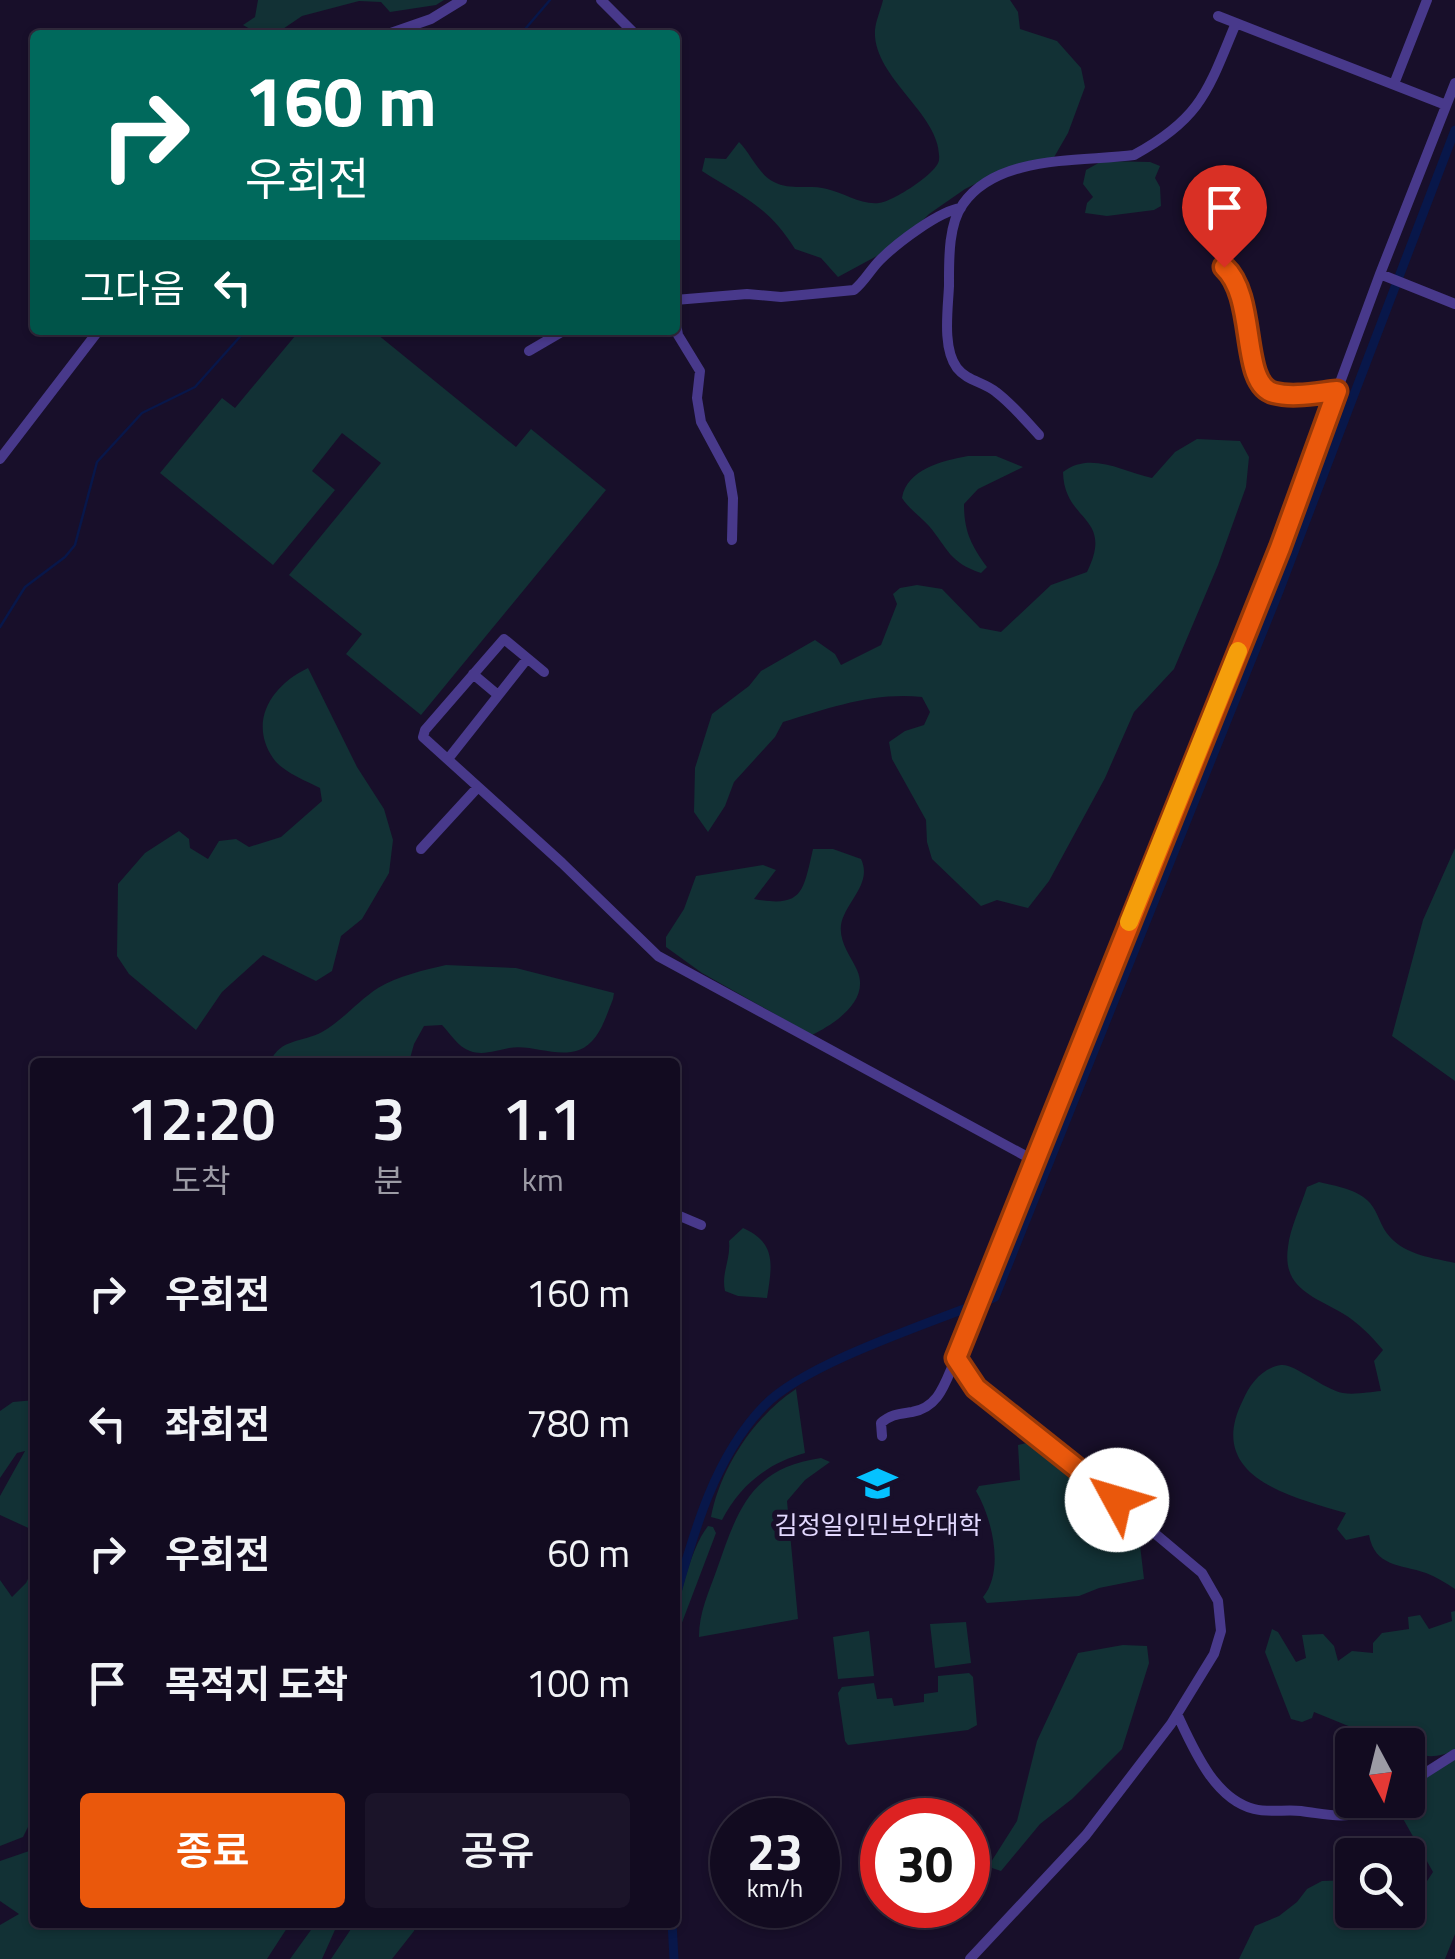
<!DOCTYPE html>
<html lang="ko">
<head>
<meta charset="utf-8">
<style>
  body { margin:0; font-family:"Titillium Web","Noto Sans KR",sans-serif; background:#1b1429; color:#f1f3f6; height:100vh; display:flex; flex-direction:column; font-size:38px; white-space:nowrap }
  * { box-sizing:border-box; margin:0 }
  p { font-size:32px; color:#9c9ba5 }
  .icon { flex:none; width:55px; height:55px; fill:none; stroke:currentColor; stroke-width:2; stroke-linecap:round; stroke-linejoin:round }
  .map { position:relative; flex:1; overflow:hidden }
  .drawer { position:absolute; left:30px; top:1058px; width:650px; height:870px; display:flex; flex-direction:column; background:#120b20; border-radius:10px; box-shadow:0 2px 8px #0004,0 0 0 2px #312b3e }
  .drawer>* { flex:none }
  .top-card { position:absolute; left:30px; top:30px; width:650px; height:305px; border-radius:10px; box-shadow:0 2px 8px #0004,0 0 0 2px #312b3e; background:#00695c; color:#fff; overflow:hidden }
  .needle { width:65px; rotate:173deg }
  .fabs { position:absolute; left:1335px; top:1728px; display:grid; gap:20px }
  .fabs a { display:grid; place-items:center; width:90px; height:90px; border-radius:10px; background:#120b20; box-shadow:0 2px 8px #0004,0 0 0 2px #312b3e; font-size:50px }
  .speed { position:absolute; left:710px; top:1798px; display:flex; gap:20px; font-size:50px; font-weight:700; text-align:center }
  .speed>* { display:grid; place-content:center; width:130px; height:130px; border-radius:50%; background:#120b20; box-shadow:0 2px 8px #0004,0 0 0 2px #312b3e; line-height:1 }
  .speed small { font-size:25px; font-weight:400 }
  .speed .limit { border:15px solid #d22; background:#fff; color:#111 }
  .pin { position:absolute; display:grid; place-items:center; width:85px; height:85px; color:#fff; margin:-102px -42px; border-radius:50% 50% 50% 0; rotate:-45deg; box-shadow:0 0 10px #0007 }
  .pin .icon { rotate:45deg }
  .me { position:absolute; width:110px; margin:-55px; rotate:309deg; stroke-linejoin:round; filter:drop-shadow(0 0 8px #0008) }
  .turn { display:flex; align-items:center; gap:35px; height:210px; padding:0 50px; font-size:45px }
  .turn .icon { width:130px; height:130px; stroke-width:2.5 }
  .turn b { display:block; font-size:70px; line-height:85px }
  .then { display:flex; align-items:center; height:95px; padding:0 50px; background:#0003; gap:20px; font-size:38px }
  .eta { display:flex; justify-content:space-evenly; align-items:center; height:170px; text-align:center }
  .eta b { font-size:60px; font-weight:600; line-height:70px }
  .action { display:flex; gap:20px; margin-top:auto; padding:20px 50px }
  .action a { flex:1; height:115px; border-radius:10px; background:#ea580c; color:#fff; font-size:40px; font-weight:600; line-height:115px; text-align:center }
  .action a+a { background:#1b1429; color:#f1f3f6 }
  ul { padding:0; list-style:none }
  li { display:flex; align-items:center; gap:30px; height:130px; padding:0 50px }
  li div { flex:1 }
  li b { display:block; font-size:38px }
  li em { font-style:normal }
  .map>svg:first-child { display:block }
  .green { fill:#123135 }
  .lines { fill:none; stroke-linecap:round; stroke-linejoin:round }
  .stream { stroke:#08174a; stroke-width:2.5 }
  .canal { stroke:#08174a; stroke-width:9 }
  .street { stroke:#48398b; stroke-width:10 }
  .route-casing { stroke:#983908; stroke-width:25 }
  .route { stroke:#ea580c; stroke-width:18 }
  .slow { stroke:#f59e0b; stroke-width:18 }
  .labels { text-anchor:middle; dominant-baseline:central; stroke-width:10; stroke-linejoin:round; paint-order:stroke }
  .poi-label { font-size:25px; fill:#e3d9ff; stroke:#180f2a }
</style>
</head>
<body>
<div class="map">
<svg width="1455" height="1959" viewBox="0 0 1455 1959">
  <rect width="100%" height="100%" fill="#180f2a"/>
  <path class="green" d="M 258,0 L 444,0 L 436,5 L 390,12 L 381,2 L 359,1 L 302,16 L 274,35 L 261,35 L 243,25 L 255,17 Z
    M 883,0 L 1010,0 L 1018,12 L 1020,29 L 1057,41 L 1081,68 L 1085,87 L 1068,133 L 1053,159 L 1009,167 L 965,189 L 929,214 L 899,244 L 838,277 L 821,258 L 795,249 C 767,205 744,198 702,171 L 705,158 L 726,159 L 739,142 C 751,154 759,175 774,182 C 791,191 809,184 827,189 C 844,193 861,205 879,203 C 892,202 938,173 939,160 C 943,115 872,78 875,30 C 876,20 881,9 883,0 Z
    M 1102,161 L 1150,162 L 1160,166 L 1155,178 L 1160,187 L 1161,206 L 1154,210 L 1107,216 L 1085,213 L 1087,203 L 1093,197 L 1083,184 L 1086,170 Z
    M 300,330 L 372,330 L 516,447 L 531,429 L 606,490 L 421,715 L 346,654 L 362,634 L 289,575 L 381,463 L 342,433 L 312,471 L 335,490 L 273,565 L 160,473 L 222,398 L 235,408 Z
    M 1197,439 L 1240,441 L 1249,457 L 1246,487 L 1218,565 L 1174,669 L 1134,712 L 1105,778 L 1049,881 L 1028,908 L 997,900 L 981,906 L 932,859 L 927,842 L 926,820 L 892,759 L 889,742 L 905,731 L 924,725 L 930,712 L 922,697 C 873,692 830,708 783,722 L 775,737 L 734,782 L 725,806 L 708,832 L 694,812 L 695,768 L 712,714 L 749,686 L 761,671 L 815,640 L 835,654 L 841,665 L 881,645 L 897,604 L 893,594 L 900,588 L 917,585 L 942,589 L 980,628 L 1001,632 L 1051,585 L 1087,572 C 1115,515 1064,523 1063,472 C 1090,451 1122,471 1152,478 L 1175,452 Z
    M 968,456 L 996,456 L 1023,467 L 978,489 L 964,504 C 964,531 971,545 987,567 L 981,573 C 949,562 949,550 929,526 C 920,516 910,510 902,498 C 907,469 942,461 968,456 Z
    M 308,668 L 357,767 L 384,809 L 393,840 L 389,873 L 362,919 L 341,936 L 332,971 L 316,981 L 263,955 L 222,992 L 196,1030 L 129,974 L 117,956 L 118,884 L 145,853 L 179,831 L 189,839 L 190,848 L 208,859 L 219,841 L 236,839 L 249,847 L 281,837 L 322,801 L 320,788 C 306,781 281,771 273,758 C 248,721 272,685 308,668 Z
    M 1455,848 L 1455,1081 L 1392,1036 L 1423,920 Z
    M 813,849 L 833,849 L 861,859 C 873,884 845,902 841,925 C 839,942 850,955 857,970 C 871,1001 834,1024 812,1035 L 702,973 L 666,947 L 666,937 L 684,909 L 696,876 L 763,865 L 776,870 L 754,899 C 803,908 803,892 813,849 Z
    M 446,965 L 516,968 L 614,993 L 613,999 C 606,1016 599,1043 579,1050 C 556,1058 532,1044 509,1048 C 497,1050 483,1056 470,1051 C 458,1047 450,1033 442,1025 L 424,1026 L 414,1044 L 409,1062 L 270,1062 C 281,1038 301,1043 322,1032 C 343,1020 358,1001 378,988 C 398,976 424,970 446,965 Z
    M 1319,1182 C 1335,1186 1358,1189 1370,1203 C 1378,1212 1381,1228 1390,1237 C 1406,1255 1433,1258 1455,1263 L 1455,1589 C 1446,1583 1436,1577 1426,1573 C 1400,1564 1375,1567 1369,1535 L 1346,1540 L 1337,1529 L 1346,1513 C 1291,1497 1204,1477 1243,1400 C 1250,1384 1262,1368 1281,1365 C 1294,1363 1323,1389 1343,1393 C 1354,1395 1370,1392 1381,1391 L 1374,1361 L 1383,1350 C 1370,1335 1359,1323 1342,1313 C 1313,1296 1282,1288 1288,1247 C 1290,1228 1301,1206 1307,1187 Z
    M 743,1228 C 777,1243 772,1266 767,1298 L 738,1296 L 725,1291 C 721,1273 731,1259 729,1241 Z
    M 796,1389 L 805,1453 C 768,1463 740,1485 722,1520 L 711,1517 C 720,1469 754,1416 796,1389 Z
    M 35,1400 L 35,1531 L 0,1515 L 0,1496 L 25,1451 L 17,1453 L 0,1478 L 0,1411 L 13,1402 Z
    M 1031,1442 L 1045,1449 L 1138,1528 L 1144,1579 L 1099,1588 L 1079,1596 L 987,1603 L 983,1597 C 1005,1571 992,1518 976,1491 L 979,1486 L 1020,1480 L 1018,1445 Z
    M 821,1458 L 830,1462 L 805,1480 L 787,1501 L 798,1619 L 699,1637 C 699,1612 709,1592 717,1569 C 738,1509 751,1468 821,1458 Z
    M 708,1526 L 713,1527 L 716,1533 L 675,1641 C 675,1611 689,1550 708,1526 Z
    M 35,1565 L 35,1813 L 23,1837 L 0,1846 L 0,1580 L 12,1597 L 26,1583 Z
    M 1455,1611 L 1455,1750 C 1439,1758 1425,1758 1408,1751 L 1408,1745 L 1395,1745 L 1314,1712 L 1312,1718 L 1302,1722 L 1291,1719 L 1265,1652 L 1272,1629 L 1278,1632 L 1296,1662 L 1306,1658 L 1302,1635 L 1323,1634 L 1334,1646 L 1338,1661 L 1352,1651 L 1373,1653 L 1373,1643 L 1382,1633 L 1409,1629 L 1408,1617 L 1420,1615 L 1429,1629 L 1452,1621 L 1451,1612 Z
    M 966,1622 L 971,1663 L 935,1668 L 930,1624 Z
    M 869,1631 L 874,1676 L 838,1679 L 833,1637 Z
    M 1123,1645 L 1147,1646 L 1149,1663 L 1122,1749 L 1072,1799 L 1040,1824 L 1001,1871 L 992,1868 L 991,1862 L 1017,1821 L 1037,1741 L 1078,1653 Z
    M 969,1673 L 973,1677 L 977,1725 L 968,1730 L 848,1745 L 845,1741 L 838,1693 L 842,1687 L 874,1683 L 877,1699 L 892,1698 L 894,1706 L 924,1702 L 924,1694 L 938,1692 L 938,1676 Z
    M 1455,1758 L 1455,1934 L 1445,1959 L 1239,1959 L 1255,1926 L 1279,1916 L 1297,1902 L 1307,1889 L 1322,1881 L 1352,1880 L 1352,1910 L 1408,1910 L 1433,1872 L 1397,1808 L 1404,1804 L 1402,1800 L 1408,1800 L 1408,1790 Z
    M 35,1849 L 35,1922 L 294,1923 L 287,1928 L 267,1959 L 0,1959 L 0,1925 L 19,1914 L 0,1901 L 0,1861 Z
    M 316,1923 L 338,1923 L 322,1959 L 290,1959 Z
    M 355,1923 L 355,1922 L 416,1923 L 414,1931 L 392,1959 L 331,1959 Z"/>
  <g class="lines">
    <path class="stream" d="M 520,35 L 550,0
      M 0,627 L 25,587 L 65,557 L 75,545 L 97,462 L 142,413 L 195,387 L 246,330"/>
    <path class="canal" d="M 675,1599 C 694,1531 715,1456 765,1405 C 807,1362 936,1321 995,1297 L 1279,591 L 1455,130
      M 672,1922 L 674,1959"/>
    <path class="street" d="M 601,0 L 636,35
      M 1218,16 L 1446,105
      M 385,35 L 431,19 L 462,0
      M 1394,84 L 1427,0
      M 1224,267 C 1258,298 1240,384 1274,393 C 1293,398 1317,393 1337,391
      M 1380,274 L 1455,304
      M 675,300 L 747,294 L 781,297 L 854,290 C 865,281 870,270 880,260 C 897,243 939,211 961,208
      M 675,319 L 678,335 L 700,371 L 697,398 L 701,422 L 729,474 L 733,498 L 732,540
      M 529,351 L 565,330
      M 1039,435 C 1026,421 1012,404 996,392 C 984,382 967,381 957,368 C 942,348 948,309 949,286 C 949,260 948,225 963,204 C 998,154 1081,162 1134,155 C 1202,118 1208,90 1236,23
      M 0,459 L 99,330
      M 544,672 L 504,639 L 425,730 L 423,737 L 562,863 L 658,956 L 1033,1160
      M 473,674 L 498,695
      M 448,759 L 527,659
      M 421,849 L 478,787
      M 675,1214 L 701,1225
      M 882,1436 L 881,1423 C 891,1414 899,1414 912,1412 C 940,1407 945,1382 956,1358
      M 1177,1714 C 1193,1748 1214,1799 1254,1809 C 1270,1813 1286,1809 1301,1811 C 1339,1816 1348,1822 1383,1800
      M 1408,1784 L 1455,1754
      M 970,1959 L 1086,1835 L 1171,1724 L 1214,1654 L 1221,1631 L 1218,1601 L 1202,1573 L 1059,1453 L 976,1389 L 956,1358 L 1279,548 L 1380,274 L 1455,83"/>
  </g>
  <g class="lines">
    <defs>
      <path id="route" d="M 1117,1500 L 976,1388 L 956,1358 L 1280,548 L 1337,391 C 1317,393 1293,398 1274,393 C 1239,384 1258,298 1224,267"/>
    </defs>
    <use href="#route" class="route-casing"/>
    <use href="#route" class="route"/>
    <path class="slow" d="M 1129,922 L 1238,651"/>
  </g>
  <defs>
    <symbol id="university-bare" viewBox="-9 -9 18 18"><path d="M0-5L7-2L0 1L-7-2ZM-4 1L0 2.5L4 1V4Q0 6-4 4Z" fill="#05c2ff" stroke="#180f2a" stroke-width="2.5" paint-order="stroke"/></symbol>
  </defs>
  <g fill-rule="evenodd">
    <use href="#university-bare" x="850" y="1456" width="55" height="55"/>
  </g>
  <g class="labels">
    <g class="poi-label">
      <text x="878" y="1525">김정일인민보안대학</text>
    </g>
  </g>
</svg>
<div class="fabs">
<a><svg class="needle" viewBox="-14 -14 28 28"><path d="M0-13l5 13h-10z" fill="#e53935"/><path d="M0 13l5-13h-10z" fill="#9c9ba5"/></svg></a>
<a><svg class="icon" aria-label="search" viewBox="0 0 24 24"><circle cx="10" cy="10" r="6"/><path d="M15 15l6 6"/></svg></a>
</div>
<div class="speed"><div>23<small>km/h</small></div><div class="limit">30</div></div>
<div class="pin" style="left:1224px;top:267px;background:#d93025"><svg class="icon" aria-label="arrive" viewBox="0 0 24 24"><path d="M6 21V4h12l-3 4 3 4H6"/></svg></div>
<svg class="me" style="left:1117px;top:1500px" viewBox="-20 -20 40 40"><circle r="19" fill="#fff"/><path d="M0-13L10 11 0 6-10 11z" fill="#ea580c"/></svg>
<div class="top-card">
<div class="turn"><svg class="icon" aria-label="right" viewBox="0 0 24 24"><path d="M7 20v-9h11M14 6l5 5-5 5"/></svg><div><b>160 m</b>우회전</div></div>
<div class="then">그다음<svg class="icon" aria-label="left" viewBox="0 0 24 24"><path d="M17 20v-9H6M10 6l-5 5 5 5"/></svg></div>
</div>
<section class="drawer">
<div class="eta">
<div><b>12:20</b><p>도착</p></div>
<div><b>3</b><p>분</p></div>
<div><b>1.1</b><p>km</p></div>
</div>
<ul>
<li><svg class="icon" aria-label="right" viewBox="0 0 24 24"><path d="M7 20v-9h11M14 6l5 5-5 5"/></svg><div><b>우회전</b></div><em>160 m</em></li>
<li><svg class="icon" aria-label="left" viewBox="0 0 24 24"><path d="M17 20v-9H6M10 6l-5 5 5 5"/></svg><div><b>좌회전</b></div><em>780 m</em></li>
<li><svg class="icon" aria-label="right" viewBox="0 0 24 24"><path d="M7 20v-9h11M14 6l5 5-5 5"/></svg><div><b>우회전</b></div><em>60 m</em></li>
<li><svg class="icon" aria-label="arrive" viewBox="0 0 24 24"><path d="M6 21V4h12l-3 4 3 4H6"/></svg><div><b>목적지 도착</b></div><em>100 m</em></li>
</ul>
<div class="action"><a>종료</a><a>공유</a></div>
</section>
</div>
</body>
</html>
